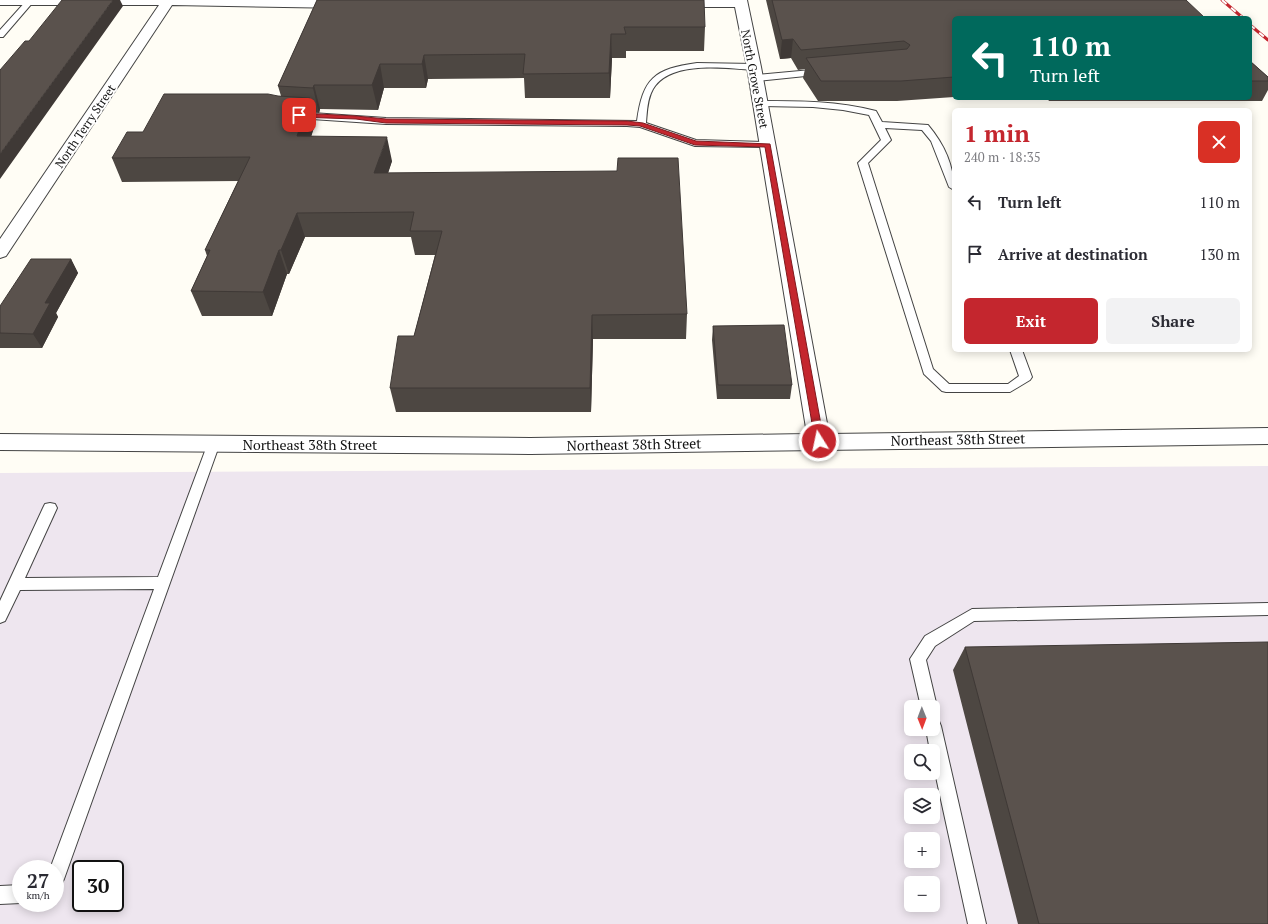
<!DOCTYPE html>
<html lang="en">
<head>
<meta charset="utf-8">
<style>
  body { margin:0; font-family:"PT Serif",serif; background:#f2f2f3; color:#2b2b33; height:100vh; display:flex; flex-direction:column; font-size:15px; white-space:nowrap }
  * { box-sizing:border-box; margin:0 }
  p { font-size:13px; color:#7c7c81 }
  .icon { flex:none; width:22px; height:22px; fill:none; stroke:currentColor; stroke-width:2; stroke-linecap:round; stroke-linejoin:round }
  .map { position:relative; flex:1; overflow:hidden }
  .panel { position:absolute; left:952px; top:108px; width:300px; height:244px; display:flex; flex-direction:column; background:#fff; border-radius:6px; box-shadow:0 2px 10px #0003 }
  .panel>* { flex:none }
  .banner { position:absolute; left:952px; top:16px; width:300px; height:84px; border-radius:6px; box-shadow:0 2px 10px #0003; background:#00695c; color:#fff; overflow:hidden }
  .needle { width:26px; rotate:179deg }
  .controls { position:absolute; left:904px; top:700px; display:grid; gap:8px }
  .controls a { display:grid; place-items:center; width:36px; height:36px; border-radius:6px; background:#fff; box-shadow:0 2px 10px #0003; font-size:20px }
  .speed { position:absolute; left:12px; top:860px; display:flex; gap:8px; font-size:20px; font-weight:700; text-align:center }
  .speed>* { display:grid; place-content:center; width:52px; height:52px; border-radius:50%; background:#fff; box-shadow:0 2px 10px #0003; line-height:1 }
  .speed small { font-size:10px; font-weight:400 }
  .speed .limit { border:2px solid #111; border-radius:6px; background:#fff; color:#111 }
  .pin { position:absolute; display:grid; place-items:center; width:34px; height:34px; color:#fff; margin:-17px; border-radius:8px; box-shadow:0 2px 6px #0006 }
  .me { position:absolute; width:44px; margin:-22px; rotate:350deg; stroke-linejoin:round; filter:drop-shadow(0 0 3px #0008) }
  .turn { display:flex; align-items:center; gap:14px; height:84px; padding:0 12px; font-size:18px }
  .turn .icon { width:52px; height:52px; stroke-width:2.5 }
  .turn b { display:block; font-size:28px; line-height:34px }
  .round { display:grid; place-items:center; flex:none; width:42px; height:42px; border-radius:6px; background:#f2f2f3 }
  .overview { display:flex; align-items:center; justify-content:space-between; height:68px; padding:0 12px }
  h1 { font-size:24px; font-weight:700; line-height:30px; color:#c4262e }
  .action { display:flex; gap:8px; margin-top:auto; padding:8px 12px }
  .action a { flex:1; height:46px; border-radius:6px; background:#c4262e; color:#fff; font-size:16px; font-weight:700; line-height:46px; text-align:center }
  .action a+a { background:#f2f2f3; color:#2b2b33 }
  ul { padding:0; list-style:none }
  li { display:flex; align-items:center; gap:12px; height:52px; padding:0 12px }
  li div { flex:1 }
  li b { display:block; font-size:15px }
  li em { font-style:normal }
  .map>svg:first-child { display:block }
  .industrial { fill:#eee6ef; fill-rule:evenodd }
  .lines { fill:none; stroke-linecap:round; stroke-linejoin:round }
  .lane-casing { stroke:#444; stroke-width:2 }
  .street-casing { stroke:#444; stroke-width:2 }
  .lane { fill:#fff; fill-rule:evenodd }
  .street { fill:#fff; fill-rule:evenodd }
  .rail-casing { stroke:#c4262e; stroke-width:3 }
  .rail { stroke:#fff; stroke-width:2; stroke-dasharray:6; stroke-linecap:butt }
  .wall { fill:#4d4742 }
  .shaded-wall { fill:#3f3936 }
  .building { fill:#5a524d; stroke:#3f3936 }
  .route { fill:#c4262e; stroke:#7f191e }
  .labels { text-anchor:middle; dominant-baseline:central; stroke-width:4; stroke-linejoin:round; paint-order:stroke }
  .far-street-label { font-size:12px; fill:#111; stroke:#fff }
  .street-label { font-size:14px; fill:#111; stroke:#fff }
</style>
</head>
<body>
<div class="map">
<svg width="1268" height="924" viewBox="0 0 1268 924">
  <rect width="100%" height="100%" fill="#fffdf5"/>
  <path class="industrial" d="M 1268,466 L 1268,924 L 0,924 L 0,473 ZM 911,707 L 933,707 L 933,729 L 911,729 ZM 911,751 L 933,751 L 933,773 L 911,773 ZM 911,795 L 933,795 L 933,817 L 911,817 ZM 911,839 L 933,839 L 933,861 L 911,861 ZM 21,869 L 55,869 L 55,903 L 21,903 ZM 81,869 L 115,869 L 115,903 L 81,903 ZM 911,883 L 933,883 L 933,905 L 911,905 Z"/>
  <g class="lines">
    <defs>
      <path id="lane" d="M 27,0 L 34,1 L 3,37 L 0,37 L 0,30 Z
        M 697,63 L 754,64 L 758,67 L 754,70 C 725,68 670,60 653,89 C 647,99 647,112 646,123 L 696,140 L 768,142 L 773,145 L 771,147 L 695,146 L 640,127 L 627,126 L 386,124 L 297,118 L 292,115 L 297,112 L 386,118 L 637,121 C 643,78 654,69 697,63 Z
        M 822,69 L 826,72 L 825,74 L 756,81 L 752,78 L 756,75 Z
        M 760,101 C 799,101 838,101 876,111 L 882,122 L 928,125 C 944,144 954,165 954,190 L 949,187 L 931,141 L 922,130 L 885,128 L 891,140 L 868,163 L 933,369 L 949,384 L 1008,384 L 1019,376 L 1010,350 L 1022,350 L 1032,377 L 1030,380 L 1010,392 L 946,392 L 942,391 L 924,374 L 858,163 L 881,140 L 869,115 L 843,110 L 813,107 L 757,106 L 756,104 Z
        M 214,438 L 219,440 L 220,443 L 64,879 L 61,885 L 55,888 L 55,869 L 50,869 L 154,589 L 20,590 L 5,621 L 0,623 L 0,601 L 43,508 L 45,504 L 50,503 L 55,504 L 57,508 L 25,578 L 158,577 L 208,443 L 209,440 Z
        M 1268,603 L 1268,615 L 974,621 L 935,646 L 926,660 L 937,707 L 933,713 L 933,707 L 921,707 L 910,659 L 925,636 L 972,609 Z
        M 933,719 L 939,721 L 941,726 L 986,924 L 968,924 L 933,763 L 933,751 L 930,751 L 926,729 L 933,729 Z
        M 21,885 L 21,903 L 0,904 L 0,886 Z"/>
      <path id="street" d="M 0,0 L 344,0 L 350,1 L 352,4 L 350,7 L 345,8 L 172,5 L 6,256 L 0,258 L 0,239 L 159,5 L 0,5 Z
        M 669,0 L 747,0 L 761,67 L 829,434 L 1268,428 L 1268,444 L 530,454 L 0,450 L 0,434 L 530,438 L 807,434 L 747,67 L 735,7 L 673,7 L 668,6 L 666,3 Z"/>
    </defs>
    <use href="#lane" class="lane-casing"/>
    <use href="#street" class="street-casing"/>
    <use href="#lane" class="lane"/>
    <use href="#street" class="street"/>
    <defs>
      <path id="rail" d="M 1222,0 L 1243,18
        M 1250,25 L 1268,40"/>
    </defs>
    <use href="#rail" class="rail-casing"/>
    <use href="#rail" class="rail"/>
  </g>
  <path class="wall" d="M 317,0 L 705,27 L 704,51 L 626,51 L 626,58 L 612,58 L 610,98 L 525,98 L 524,78 L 428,79 L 426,88 L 384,88 L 378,110 L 320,109 L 319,113 L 314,112 L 316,121 L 311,136 L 392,161 L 388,173 L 687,314 L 686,339 L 593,339 L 591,412 L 396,412 L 390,388 L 414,336 L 435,255 L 415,255 L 411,237 L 305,237 L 289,274 L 287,274 L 272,316 L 202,316 L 191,291 L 207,256 L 205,250 L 238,181 L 122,182 L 112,158 L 143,132 L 278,96 L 281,96 L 278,86 Z
    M 766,0 L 1186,0 L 954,18 L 954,97 L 897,101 L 818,101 L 803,78 L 805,69 L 798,70 L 791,58 L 780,59 Z
    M 1250,61 L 1268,77 L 1268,90 L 1262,101 L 1049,101 L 1047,98 L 1250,98 Z
    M 71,259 L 78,273 L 56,313 L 58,317 L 42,348 L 0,348 L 0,306 Z
    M 713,326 L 792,385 L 790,399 L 717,399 L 712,340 Z
    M 965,647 L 1268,924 L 1018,924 L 953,670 Z"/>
  <path class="shaded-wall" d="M 113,0 L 120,0 L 123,6 L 0,179 L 0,154 Z
    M 611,34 L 612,58 L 610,98 L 609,73 Z
    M 793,39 L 791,58 L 780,59 L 782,40 Z
    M 424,55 L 428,79 L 426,88 L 422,64 Z
    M 380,64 L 384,88 L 378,110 L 372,85 Z
    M 314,85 L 320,109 L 319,113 L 313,88 Z
    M 310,98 L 316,121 L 304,160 L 297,136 Z
    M 387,137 L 392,161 L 380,197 L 374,173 Z
    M 297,213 L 305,237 L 289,274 L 281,250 Z
    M 279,250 L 287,274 L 272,316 L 263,292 Z
    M 71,259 L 78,273 L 56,313 L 58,317 L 42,348 L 33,334 L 45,303 Z
    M 592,315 L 593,339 L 591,412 L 590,388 Z"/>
  <path class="building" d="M 62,0 L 113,0 L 0,154 L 0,70 L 25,41 L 29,41 Z
    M 317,0 L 704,0 L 705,27 L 624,27 L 626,34 L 611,34 L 609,73 L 523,74 L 525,54 L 424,55 L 422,64 L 380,64 L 372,85 L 314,85 L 313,88 L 278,86 Z
    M 772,0 L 1186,0 L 1205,18 L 954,18 L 954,77 L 901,81 L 821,81 L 806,58 L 907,49 L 910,45 L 904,41 L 801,50 L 793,39 L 782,40 Z
    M 1250,61 L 1268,77 L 1268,81 L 1250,81 Z
    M 164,94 L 268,94 L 278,96 L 310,98 L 297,136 L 387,137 L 374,173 L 617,171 L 618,158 L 678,158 L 687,314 L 592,315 L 590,388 L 390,388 L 398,336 L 414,336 L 442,231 L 410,231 L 414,212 L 297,213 L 281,250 L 279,250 L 263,292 L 191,291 L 210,250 L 205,250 L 250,157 L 112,158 L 127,132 L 143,132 Z
    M 31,259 L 71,259 L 45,303 L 50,303 L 33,334 L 0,333 L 0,306 Z
    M 784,325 L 792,385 L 718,385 L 713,326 Z
    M 1268,642 L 1268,924 L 1039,924 L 965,647 Z"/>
  <path class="route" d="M 299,113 L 356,116 L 386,119 L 627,121 L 643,123 L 696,141 L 770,144 L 824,441 L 822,443 L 819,444 L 815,441 L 765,147 L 695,145 L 640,126 L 627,125 L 386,123 L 356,119 L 297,117 L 297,114 Z"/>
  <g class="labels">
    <g class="far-street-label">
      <text transform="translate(755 79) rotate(79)">North Grove Street</text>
      <text transform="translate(85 126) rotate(-56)">North Terry Street</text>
    </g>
    <g class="street-label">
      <text transform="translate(958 439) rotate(-1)">Northeast 38th Street</text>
      <text x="310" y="444">Northeast 38th Street</text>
      <text transform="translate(634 444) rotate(-1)">Northeast 38th Street</text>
    </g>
  </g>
</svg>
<div class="controls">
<a><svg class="needle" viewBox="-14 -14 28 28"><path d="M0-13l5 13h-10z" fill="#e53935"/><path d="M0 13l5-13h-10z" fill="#7c7c81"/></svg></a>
<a><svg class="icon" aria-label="search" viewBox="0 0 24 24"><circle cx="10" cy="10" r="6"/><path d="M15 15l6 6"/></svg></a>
<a><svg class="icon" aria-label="layers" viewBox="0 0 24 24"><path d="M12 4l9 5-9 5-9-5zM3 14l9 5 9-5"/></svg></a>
<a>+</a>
<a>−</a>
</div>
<div class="speed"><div>27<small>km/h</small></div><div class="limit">30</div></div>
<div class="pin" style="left:299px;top:115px;background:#d93025"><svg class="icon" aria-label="arrive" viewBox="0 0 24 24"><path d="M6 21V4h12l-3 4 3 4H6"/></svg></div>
<svg class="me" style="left:819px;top:441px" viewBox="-20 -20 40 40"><circle r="17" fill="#c4262e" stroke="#fff" stroke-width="3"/><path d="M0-11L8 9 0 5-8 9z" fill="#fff"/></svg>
<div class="banner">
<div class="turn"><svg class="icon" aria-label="left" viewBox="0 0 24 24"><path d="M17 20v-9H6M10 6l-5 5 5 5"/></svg><div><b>110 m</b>Turn left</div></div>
</div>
<section class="panel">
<div class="overview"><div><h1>1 min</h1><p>240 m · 18:35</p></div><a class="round" style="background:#d93025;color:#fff"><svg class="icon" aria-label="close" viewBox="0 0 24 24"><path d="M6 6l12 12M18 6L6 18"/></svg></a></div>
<ul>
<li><svg class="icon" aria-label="left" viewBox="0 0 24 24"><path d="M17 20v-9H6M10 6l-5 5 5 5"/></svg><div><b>Turn left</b></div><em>110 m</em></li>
<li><svg class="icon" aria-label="arrive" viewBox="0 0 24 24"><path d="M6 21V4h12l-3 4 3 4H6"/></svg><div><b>Arrive at destination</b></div><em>130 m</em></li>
</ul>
<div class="action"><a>Exit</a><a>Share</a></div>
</section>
</div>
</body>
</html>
